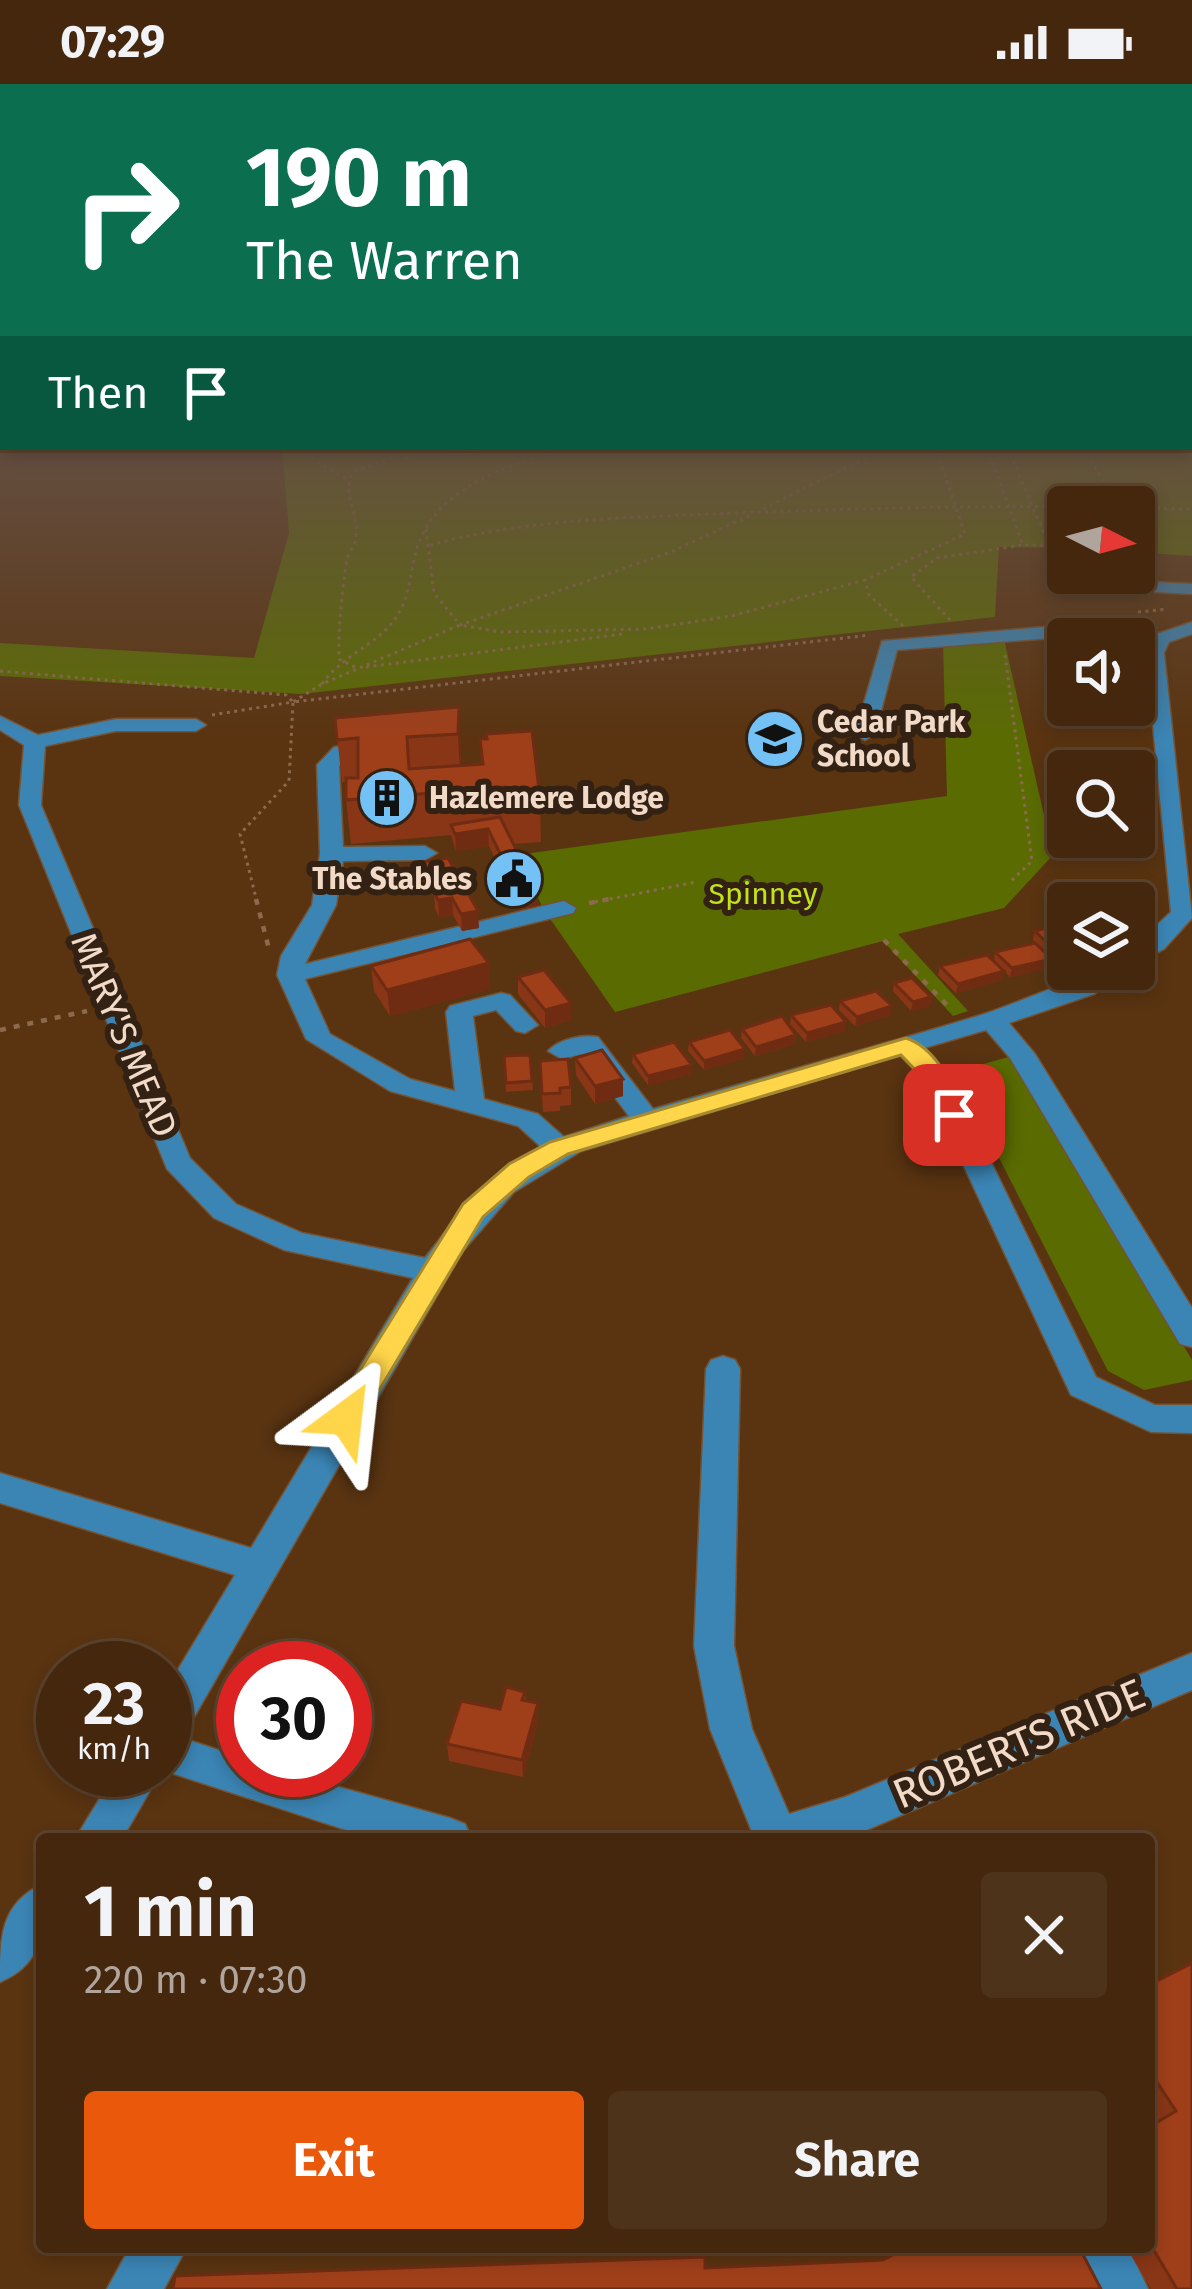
<!DOCTYPE html>
<html lang="en">
<head>
<meta charset="utf-8">
<style>
  body { margin:0; font-family:"Fira Sans",sans-serif; background:#4e331b; color:#f1f3f6; height:100vh; display:flex; flex-direction:column; font-size:45px; white-space:nowrap }
  * { box-sizing:border-box; margin:0 }
  p { font-size:39px; color:#afa59d }
  .icon { flex:none; width:66px; height:66px; fill:none; stroke:currentColor; stroke-width:2; stroke-linecap:round; stroke-linejoin:round }
  .map { position:relative; flex:1; overflow:hidden }
  .panel { position:absolute; left:36px; top:1749px; width:1119px; height:420px; display:flex; flex-direction:column; background:#44270d; border-radius:12px; box-shadow:0 6px 18px #0003,0 0 0 3px #5c442e }
  .panel>* { flex:none }
  .guide { position:absolute; left:0px; top:0px; width:1194px; height:366px; box-shadow:0 6px 18px #0003,0 0 0 3px #5c442e; background:#0b6e4f; color:#fff; overflow:hidden }
  .needle { width:78px; rotate:96deg }
  .controls { position:absolute; left:1047px; top:402px; display:grid; gap:24px }
  .controls a { display:grid; place-items:center; width:108px; height:108px; border-radius:12px; background:#44270d; box-shadow:0 6px 18px #0003,0 0 0 3px #5c442e; font-size:60px }
  .speed { position:absolute; left:36px; top:1557px; display:flex; gap:24px; font-size:60px; font-weight:700; text-align:center }
  .speed>* { display:grid; place-content:center; width:156px; height:156px; border-radius:50%; background:#44270d; box-shadow:0 6px 18px #0003,0 0 0 3px #5c442e; line-height:1 }
  .speed small { font-size:30px; font-weight:400 }
  .speed .limit { border:18px solid #d22; background:#fff; color:#111 }
  .pin { position:absolute; display:grid; place-items:center; width:102px; height:102px; color:#fff; margin:-51px; border-radius:24px; box-shadow:0 6px 18px #0006 }
  .me { position:absolute; width:132px; margin:-66px; rotate:30deg; stroke-linejoin:round; filter:drop-shadow(0 0 9px #0008) }
  .turn { display:flex; align-items:center; gap:42px; height:252px; padding:0 48px; font-size:54px }
  .turn .icon { width:156px; height:156px; stroke-width:2.5 }
  .turn b { display:block; font-size:84px; line-height:102px }
  .then { display:flex; align-items:center; height:114px; padding:0 48px; background:#0003; gap:24px; font-size:45px }
  .round { display:grid; place-items:center; flex:none; width:126px; height:126px; border-radius:12px; background:#4e331b }
  .head { display:flex; align-items:center; justify-content:space-between; height:204px; padding:0 48px }
  h1 { font-size:72px; font-weight:700; line-height:90px }
  .primary-button { display:flex; gap:24px; margin-top:auto; padding:24px 48px }
  .primary-button a { flex:1; height:138px; border-radius:12px; background:#ea580c; color:#fff; font-size:48px; font-weight:700; line-height:138px; text-align:center }
  .primary-button a+a { background:#4e331b; color:#f1f3f6 }
  .status { display:flex; justify-content:space-between; align-items:center; height:84px; padding:0 60px; background:#44270d; direction:ltr }
  .status svg { height:33px; fill:currentColor }
  .map>svg:first-child { display:block }
  .green { fill:#5a6b02 }
  .lines { fill:none; stroke-linecap:round; stroke-linejoin:round }
  .minor-casing { stroke:#755232; stroke-width:3 }
  .path-far1 { stroke:#8c6a4d; stroke-width:3; stroke-dasharray:3 4.5; stroke-linecap:butt }
  .path { stroke:#8c6a4d; stroke-width:4.5; stroke-dasharray:6 8; stroke-linecap:butt }
  .minor { fill:#3b85b5; fill-rule:evenodd }
  .wall { fill:#883616 }
  .shaded-wall { fill:#6f2c12 }
  .building { fill:#9e3f1a; stroke:#6f2c12; stroke-width:3 }
  .route { fill:#ffd54a; stroke:#a68a30; stroke-width:3 }
  .labels { text-anchor:middle; dominant-baseline:central; stroke-width:12; stroke-linejoin:round; paint-order:stroke }
  .far-poi-label { font-size:30px; font-weight:bold; fill:#f2dac8; stroke:#332113; text-anchor:start }
  .far-park-label { font-size:30px; fill:#c2e318; stroke:#332113 }
  .street-label { font-size:36px; fill:#f2dac8; stroke:#332113 }
  .near-street-label { font-size:42px; fill:#f2dac8; stroke:#332113 }
</style>
</head>
<body>
<div class="status"><b>07:29</b><svg viewBox="0 0 49 12"><path d="M0 12V9h3v3zM5 12V6h3v6zM10 12V3h3v9zM15 12V0h3v12zM26 1h20v11H26zM47 4h2v5h-2z"/></svg></div>
<div class="map">
<svg width="1192" height="2205" viewBox="0 0 1192 2205">
  <rect width="100%" height="100%" fill="#5a3411"/>
  <path class="green" d="M 1192,344 L 1192,472 L 1134,468 L 1134,423 L 1068,423 L 1068,464 L 999,463 L 995,533 L 301,610 L 0,592 L 0,559 L 254,574 L 289,449 L 282,363 L 1191,363 Z
    M 1004,555 L 1053,771 L 1004,824 L 898,850 L 968,927 L 953,932 L 883,857 L 615,928 L 544,826 L 517,771 L 947,712 L 943,560 Z
    M 1012,972 L 1192,1276 L 1192,1296 L 1144,1306 L 1108,1287 L 955,988 Z"/>
  <g class="lines">
    <defs>
      <path id="minor" d="M 1074,494 L 1192,500 L 1192,510 L 1068,503 L 1068,495 Z
        M 1102,538 L 1160,549 L 1192,538 L 1192,550 L 1169,558 L 1164,569 L 1192,834 L 1164,865 L 1134,881 L 1134,862 L 1171,828 L 1146,569 L 1150,559 L 1102,550 L 897,566 L 875,650 L 865,656 L 855,650 L 882,557 Z
        M 0,632 L 38,651 L 116,635 L 196,635 L 206,641 L 196,647 L 116,647 L 45,662 L 41,721 L 190,1074 L 236,1120 L 302,1149 L 425,1174 L 474,1111 L 541,1063 L 518,1042 L 390,1007 L 306,955 L 277,891 L 281,872 L 312,821 L 320,770 L 317,681 L 334,663 L 377,659 L 387,665 L 377,671 L 347,673 L 339,682 L 343,763 L 425,762 L 437,769 L 425,776 L 343,777 L 336,821 L 305,880 L 564,817 L 576,824 L 573,829 L 305,895 L 330,950 L 410,995 L 455,1007 L 446,928 L 450,922 L 501,909 L 510,911 L 538,941 L 525,949 L 516,947 L 496,926 L 473,932 L 484,1015 L 538,1030 L 564,1053 L 629,1032 L 582,970 L 562,975 L 548,967 C 558,955 583,950 598,953 L 653,1025 C 763,993 873,964 981,931 C 1026,917 1087,885 1129,885 L 1094,910 L 1009,939 L 1035,970 L 1192,1224 L 1192,1263 L 1180,1260 L 1010,974 L 986,946 L 924,964 L 949,992 L 1096,1293 L 1155,1321 L 1192,1321 L 1192,1349 L 1151,1348 L 1071,1311 L 923,995 L 900,971 L 581,1067 L 514,1108 L 462,1168 L 182,1654 L 243,1674 L 243,1686 L 278,1686 L 450,1734 L 465,1740 L 472,1755 L 374,1755 L 162,1686 L 122,1755 L 75,1755 L 117,1686 L 165,1686 L 165,1607 L 235,1491 L 0,1419 L 0,1389 L 251,1464 L 413,1194 L 284,1166 L 214,1134 L 167,1085 L 19,721 L 24,661 L 0,646 Z
        M 723,1272 L 735,1276 L 740,1285 L 734,1562 L 752,1645 L 789,1730 L 845,1713 L 1192,1569 L 1192,1606 L 848,1754 L 755,1755 L 710,1645 L 694,1562 L 706,1285 L 711,1276 Z
        M 42,1800 C 42,1844 47,1878 0,1898 C 0,1854 0,1820 42,1800 Z
        M 130,2163 L 187,2163 L 164,2205 L 107,2205 Z
        M 1073,2163 L 1128,2163 L 1148,2205 L 1093,2205 Z"/>
    </defs>
    <use href="#minor" class="minor-casing"/>
    <path class="path-far1" d="M 1007,363 L 1049,461 L 1023,461
      M 1083,363 L 1120,423
      M 311,374 L 349,397
      M 1134,424 L 1192,425
      M 763,425 L 887,363
      M 1134,438 L 1134,452
      M 426,445 L 434,509 L 460,541 L 671,468 L 753,430
      M 430,461 C 522,436 616,434 711,430 C 840,425 968,421 1096,423
      M 1049,461 L 1068,463
      M 1138,528 L 1168,525
      M 950,536 L 911,493 L 937,474 L 1023,461 L 987,363
      M 903,542 L 869,511 L 865,496 L 965,450 L 940,377 L 943,363
      M 1005,571 L 1032,777 L 1010,798
      M 355,583 L 339,575 C 338,543 342,512 346,480 C 347,470 355,462 356,453 C 359,428 341,412 353,388 L 389,375 L 534,363
      M 366,583 L 623,550
      M 0,587 L 286,611 L 293,618 L 870,551
      M 322,600 C 342,571 378,561 397,532 C 411,510 410,484 418,461 C 439,401 514,379 569,363
      M 212,631 L 293,618 L 322,600 L 460,541 L 500,548 L 646,545 L 731,532 L 865,496
      M 257,818 L 240,750 L 289,697 L 293,618
      M 595,818 L 696,798"/>
    <path class="path" d="M 256,815 L 269,865
      M 589,819 L 610,815
      M 884,856 L 951,925
      M 0,946 L 87,927"/>
    <use href="#minor" class="minor"/>
  </g>
  <path class="wall" d="M 459,623 L 461,682 L 481,680 L 480,655 L 540,714 L 541,758 L 513,760 L 537,822 L 520,825 L 489,762 L 456,767 L 451,751 L 351,760 L 346,716 L 346,698 L 342,698 L 335,634 Z
    M 448,774 L 479,844 L 462,847 L 453,831 L 439,833 L 435,824 L 434,809 L 432,809 L 424,795 L 423,778 Z
    M 1068,839 L 1055,877 L 1052,875 L 1050,883 L 1010,893 L 1004,887 L 1002,896 L 956,909 L 938,891 L 940,882 L 994,877 L 995,868 L 1042,864 L 1033,856 L 1035,847 Z
    M 371,882 L 490,905 L 390,932 L 374,907 Z
    M 518,893 L 571,919 L 571,936 L 545,944 L 518,910 Z
    M 894,899 L 931,913 L 930,922 L 911,927 L 893,907 Z
    M 840,917 L 891,931 L 855,942 L 839,926 Z
    M 791,931 L 845,947 L 806,958 L 790,940 Z
    M 742,945 L 796,951 L 795,960 L 755,972 L 741,954 Z
    M 689,958 L 744,974 L 704,986 L 688,967 Z
    M 633,970 L 691,990 L 648,1001 L 632,979 Z
    M 530,971 L 533,1006 L 506,1008 L 504,972 Z
    M 575,974 L 623,995 L 623,1012 L 595,1020 L 576,991 Z
    M 540,977 L 571,1003 L 571,1021 L 560,1022 L 560,1027 L 543,1028 Z
    M 525,1608 L 526,1617 L 538,1619 L 538,1637 L 523,1693 L 449,1677 L 447,1660 Z
    M 1192,1879 L 1192,2205 L 1151,2205 L 1126,2163 L 1149,2163 L 1149,2043 L 1156,2039 L 1149,2028 L 1149,1901 Z"/>
  <path class="shaded-wall" d="M 459,623 L 461,665 L 460,693 L 458,650 Z
    M 488,745 L 489,762 L 456,767 L 455,750 Z
    M 439,791 L 440,808 L 432,809 L 430,793 Z
    M 536,806 L 537,822 L 520,825 L 519,808 Z
    M 452,814 L 453,831 L 439,833 L 438,816 Z
    M 478,827 L 479,844 L 462,847 L 461,830 Z
    M 1068,865 L 1068,873 L 1055,877 L 1057,869 Z
    M 1052,875 L 1050,883 L 1010,893 L 1012,884 Z
    M 489,879 L 490,905 L 390,932 L 387,906 Z
    M 1004,887 L 1002,896 L 956,909 L 958,900 Z
    M 931,913 L 930,922 L 911,927 L 913,918 Z
    M 571,919 L 571,936 L 545,944 L 545,926 Z
    M 892,922 L 891,931 L 855,942 L 857,933 Z
    M 846,938 L 845,947 L 806,958 L 807,949 Z
    M 796,951 L 795,960 L 755,972 L 756,963 Z
    M 745,965 L 744,974 L 704,986 L 704,977 Z
    M 692,981 L 691,990 L 648,1001 L 648,992 Z
    M 623,995 L 623,1012 L 595,1020 L 595,1002 Z
    M 538,1619 L 538,1637 L 523,1693 L 522,1676 Z"/>
  <path class="building" d="M 459,623 L 458,650 L 407,653 L 409,685 L 483,680 L 480,655 L 487,655 L 486,650 L 532,647 L 540,714 L 507,716 L 505,703 L 346,716 L 346,694 L 358,694 L 358,654 L 337,656 L 335,634 Z
    M 500,733 L 536,806 L 519,808 L 488,745 L 455,750 L 451,741 Z
    M 448,774 L 478,827 L 461,830 L 452,814 L 438,816 L 434,808 L 447,805 L 439,791 L 430,793 L 423,778 Z
    M 1068,839 L 1068,865 L 1057,869 L 1035,847 Z
    M 470,855 L 489,879 L 387,906 L 371,882 Z
    M 1035,859 L 1052,875 L 1012,884 L 995,868 Z
    M 987,871 L 1004,887 L 958,900 L 940,882 Z
    M 544,886 L 571,919 L 545,926 L 518,893 Z
    M 912,894 L 931,913 L 913,918 L 894,899 Z
    M 876,907 L 892,922 L 857,933 L 840,917 Z
    M 831,921 L 846,938 L 807,949 L 791,931 Z
    M 782,932 L 796,951 L 756,963 L 742,945 Z
    M 730,946 L 745,965 L 704,977 L 689,958 Z
    M 674,958 L 692,981 L 648,992 L 633,970 Z
    M 602,966 L 623,995 L 595,1002 L 575,974 Z
    M 530,971 L 532,997 L 506,999 L 504,972 Z
    M 568,975 L 571,1003 L 560,1004 L 560,1009 L 542,1010 L 540,977 Z
    M 506,1603 L 525,1608 L 522,1616 L 538,1619 L 522,1676 L 447,1660 L 461,1617 L 500,1625 Z
    M 1192,1879 L 1192,2205 L 1177,2205 L 1149,2158 L 1149,2043 L 1176,2027 L 1149,1986 L 1149,1901 Z
    M 908,2163 L 1079,2163 L 1101,2205 L 173,2205 L 175,2192 L 705,2173 L 705,2184 L 883,2176 Z"/>
  <linearGradient id="sky" x2="0" y2="1"><stop stop-color="#321d09"/><stop offset="0.53" stop-color="#655043"/><stop offset="1" stop-color="#655043" stop-opacity="0"/></linearGradient>
  <rect width="1192" height="653" fill="url(#sky)"/>
  <path class="route" d="M 906,954 C 937,964 953,1003 967,1031 L 963,1037 L 945,1037 L 924,995 L 901,971 L 568,1070 L 529,1093 L 483,1133 L 357,1343 L 346,1347 L 335,1343 L 330,1334 L 335,1326 L 463,1120 L 509,1080 L 550,1058 Z"/>
  <defs>
    <symbol id="school-disc" viewBox="-11 -11 22 22"><circle r="9.5" fill="#73c1f5" stroke="#332113"/><path d="M0-5L7-2L0 1L-7-2ZM-4 1L0 2.5L4 1V4Q0 6-4 4Z" fill="#111"/></symbol>
    <symbol id="building-disc" viewBox="-11 -11 22 22"><circle r="9.5" fill="#73c1f5" stroke="#332113"/><path d="M-4-6H4V6H1V3H-1V6H-4ZM-2.5-4.3h1.7v1.8h-1.7ZM.8-4.3h1.7v1.8H.8ZM-2.5-1h1.7V.8h-1.7ZM.8-1h1.7V.8H.8Z" fill="#111"/></symbol>
    <symbol id="civic-disc" viewBox="-11 -11 22 22"><circle r="9.5" fill="#73c1f5" stroke="#332113"/><path d="M-.6-6.5H3V-4.5H.6V-3L4-1V1h2V6H-6V1h2V-1L-.6-3ZM-1.2 2.5V6h2.4V2.5Z" fill="#111"/></symbol>
  </defs>
  <g fill-rule="evenodd">
    <use href="#school-disc" x="742" y="622" width="66" height="66"/>
    <use href="#building-disc" x="354" y="681" width="66" height="66"/>
    <use href="#civic-disc" x="481" y="762" width="66" height="66"/>
  </g>
  <g class="labels">
    <g class="far-poi-label">
      <text x="817" y="638">Cedar Park<tspan x="817" dy="34">School</tspan></text>
      <text x="429" y="714">Hazlemere Lodge</text>
      <text x="472" y="795" text-anchor="end">The Stables</text>
    </g>
    <g class="far-park-label">
      <text x="763" y="810">Spinney</text>
    </g>
    <g class="street-label">
      <text transform="translate(124 951) rotate(67)">MARY'S MEAD</text>
    </g>
    <g class="near-street-label">
      <text transform="translate(1019 1660) rotate(-23)">ROBERTS RIDE</text>
    </g>
  </g>
</svg>
<div class="controls">
<a><svg class="needle" viewBox="-14 -14 28 28"><path d="M0-13l5 13h-10z" fill="#e53935"/><path d="M0 13l5-13h-10z" fill="#afa59d"/></svg></a>
<a><svg class="icon" aria-label="sound" viewBox="0 0 24 24"><path d="M4 9h4l5-4v14l-5-4H4zM17 9q2 3 0 6"/></svg></a>
<a><svg class="icon" aria-label="search" viewBox="0 0 24 24"><circle cx="10" cy="10" r="6"/><path d="M15 15l6 6"/></svg></a>
<a><svg class="icon" aria-label="layers" viewBox="0 0 24 24"><path d="M12 4l9 5-9 5-9-5zM3 14l9 5 9-5"/></svg></a>
</div>
<div class="speed"><div>23<small>km/h</small></div><div class="limit">30</div></div>
<div class="pin" style="left:954px;top:1031px;background:#d93025"><svg class="icon" aria-label="arrive" viewBox="0 0 24 24"><path d="M6 21V4h12l-3 4 3 4H6"/></svg></div>
<svg class="me" style="left:346px;top:1334px" viewBox="-20 -20 40 40"><path d="M0-17L14 15 0 8-14 15z" fill="#ffd54a" stroke="#fff" stroke-width="4"/></svg>
<div class="guide">
<div class="turn"><svg class="icon" aria-label="right" viewBox="0 0 24 24"><path d="M7 20v-9h11M14 6l5 5-5 5"/></svg><div><b>190 m</b>The Warren</div></div>
<div class="then">Then<svg class="icon" aria-label="arrive" viewBox="0 0 24 24"><path d="M6 21V4h12l-3 4 3 4H6"/></svg></div>
</div>
<section class="panel">
<div class="head"><div><h1>1 min</h1><p>220 m · 07:30</p></div><a class="round"><svg class="icon" aria-label="close" viewBox="0 0 24 24"><path d="M6 6l12 12M18 6L6 18"/></svg></a></div>
<div class="primary-button"><a>Exit</a><a>Share</a></div>
</section>
</div>
</body>
</html>
